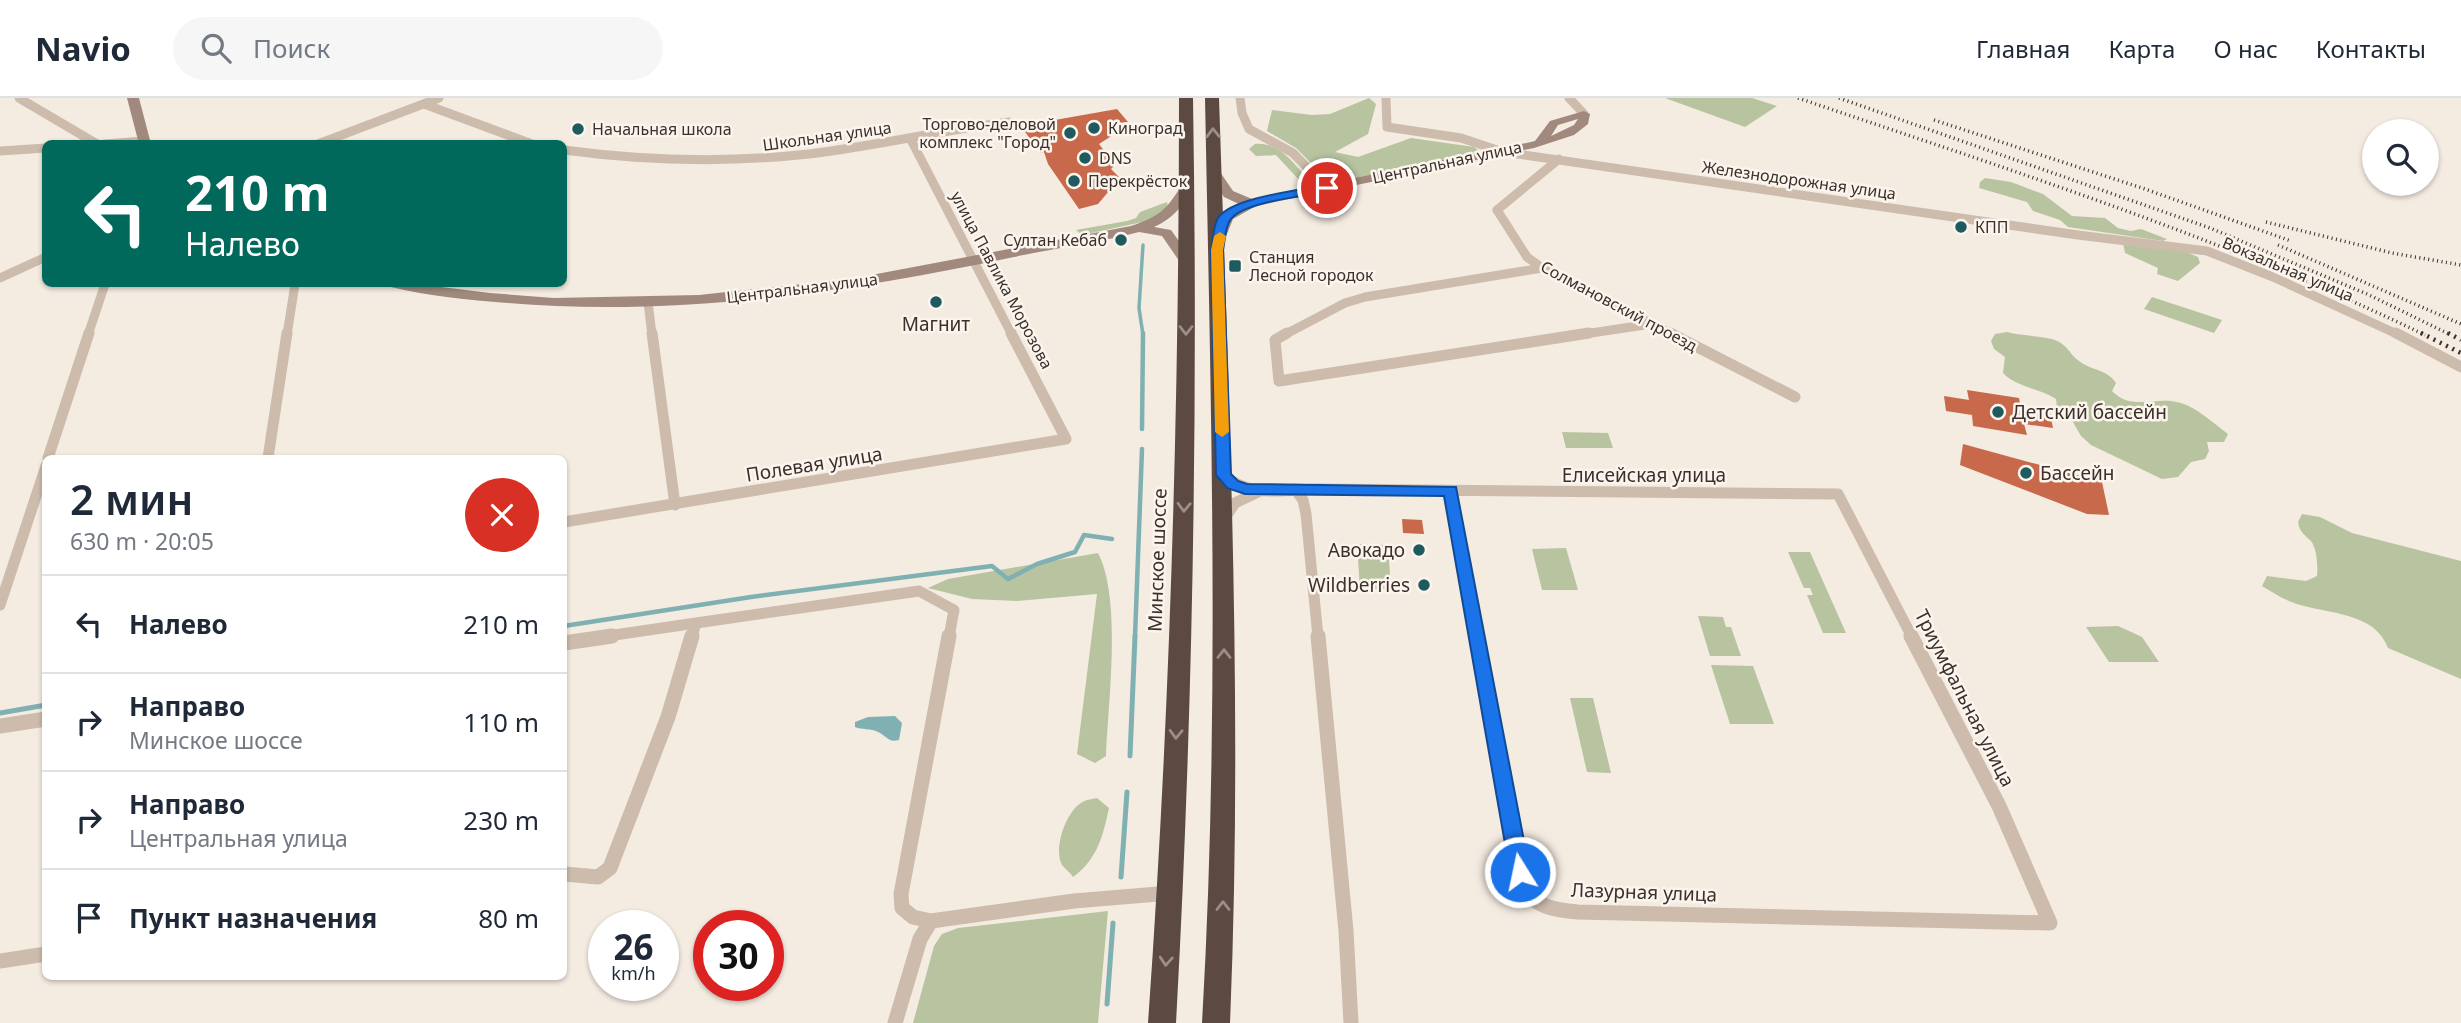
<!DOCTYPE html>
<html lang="ru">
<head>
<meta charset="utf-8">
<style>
  body { margin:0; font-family:"Noto Sans",sans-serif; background:#f6f6f7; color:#1f2937; height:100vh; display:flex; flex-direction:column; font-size:26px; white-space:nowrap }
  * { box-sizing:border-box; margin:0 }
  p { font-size:23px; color:#747a83 }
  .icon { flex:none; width:38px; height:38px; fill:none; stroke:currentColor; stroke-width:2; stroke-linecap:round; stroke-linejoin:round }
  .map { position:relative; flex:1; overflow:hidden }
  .drawer { position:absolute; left:42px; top:357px; width:525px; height:525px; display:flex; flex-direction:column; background:#fff; border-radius:10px; box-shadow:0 2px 5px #0004 }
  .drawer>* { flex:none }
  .top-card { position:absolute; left:42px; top:42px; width:525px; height:147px; border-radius:10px; box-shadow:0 2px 5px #0004; background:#00695c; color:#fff; overflow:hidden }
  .controls { position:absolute; left:2362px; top:21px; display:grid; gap:14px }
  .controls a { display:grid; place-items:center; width:77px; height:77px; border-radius:50%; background:#fff; box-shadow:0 2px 5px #0004; font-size:35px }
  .speed { position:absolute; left:588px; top:812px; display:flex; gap:14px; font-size:35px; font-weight:700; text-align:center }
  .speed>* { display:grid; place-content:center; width:91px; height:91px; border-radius:50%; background:#fff; box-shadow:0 2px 5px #0004; line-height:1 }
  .speed small { font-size:18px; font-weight:400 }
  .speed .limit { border:10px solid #d22; background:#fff; color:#111 }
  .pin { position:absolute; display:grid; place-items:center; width:60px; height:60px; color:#fff; margin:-30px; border:4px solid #fff; border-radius:50%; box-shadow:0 2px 7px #0007 }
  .me { position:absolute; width:77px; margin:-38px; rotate:350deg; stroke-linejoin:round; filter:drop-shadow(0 0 5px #0008) }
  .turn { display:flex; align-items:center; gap:24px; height:147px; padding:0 28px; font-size:32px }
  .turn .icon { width:91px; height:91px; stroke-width:2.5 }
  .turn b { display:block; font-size:49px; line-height:60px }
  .round { display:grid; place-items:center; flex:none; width:74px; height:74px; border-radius:37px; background:#f6f6f7 }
  .overview { display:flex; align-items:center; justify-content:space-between; height:119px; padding:0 28px }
  h1 { font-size:42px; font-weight:600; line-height:52px }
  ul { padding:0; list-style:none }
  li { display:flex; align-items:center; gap:21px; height:98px; padding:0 28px; border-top:2px solid #e0e1e3 }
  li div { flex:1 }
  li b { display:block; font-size:26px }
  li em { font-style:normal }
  header { display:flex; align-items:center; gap:42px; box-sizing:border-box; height:98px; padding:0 35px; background:#fff; border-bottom:2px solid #e0e1e3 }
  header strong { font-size:33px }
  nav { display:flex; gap:38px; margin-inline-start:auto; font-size:24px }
  .search { width:490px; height:63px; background:#f6f6f7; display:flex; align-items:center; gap:18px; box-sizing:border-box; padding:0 24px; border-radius:38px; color:#747a83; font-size:26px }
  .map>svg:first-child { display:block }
  .green { fill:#b8c4a0 }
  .water { fill:#7fb0b2 }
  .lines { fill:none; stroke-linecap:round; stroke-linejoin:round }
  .stream-far2 { stroke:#7fb0b2; stroke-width:3.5 }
  .stream-far1 { stroke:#7fb0b2; stroke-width:4.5 }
  .stream { stroke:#7fb0b2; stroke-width:5 }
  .building { fill:#c8694b }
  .street-far2 { stroke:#cdbbac; stroke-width:9 }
  .street-far1 { stroke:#cdbbac; stroke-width:11 }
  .street { stroke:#cdbbac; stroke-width:15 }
  .secondary { fill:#a18a7d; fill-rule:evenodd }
  .highway { fill:#5c4a42; fill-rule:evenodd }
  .rail-far1 { stroke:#3b302b; stroke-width:3.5; stroke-dasharray:1 3.5; stroke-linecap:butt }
  .rail { stroke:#3b302b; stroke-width:4.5; stroke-dasharray:2 5; stroke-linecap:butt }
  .oneway { stroke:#9c8e87 }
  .route { fill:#1a73e8; stroke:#114b97; stroke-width:2 }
  .slow { fill:#f59e0b }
  .poi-dot { fill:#1f5a5e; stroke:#fbf5ee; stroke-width:2.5 }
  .labels { text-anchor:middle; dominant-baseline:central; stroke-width:5; stroke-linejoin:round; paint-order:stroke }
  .far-poi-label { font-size:16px; fill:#3b302b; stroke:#fbf5ee; text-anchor:start }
  .far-street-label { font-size:16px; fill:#3b302b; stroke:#fbf5ee }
  .poi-label { font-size:19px; fill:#3b302b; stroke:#fbf5ee; text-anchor:start }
  .street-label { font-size:19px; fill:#3b302b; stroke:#fbf5ee }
</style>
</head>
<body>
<header>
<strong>Navio</strong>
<div class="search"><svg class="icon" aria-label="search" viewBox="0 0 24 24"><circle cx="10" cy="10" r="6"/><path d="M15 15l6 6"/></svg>Поиск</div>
<nav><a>Главная</a><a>Карта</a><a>О нас</a><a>Контакты</a></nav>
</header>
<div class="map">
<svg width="2461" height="925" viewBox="0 0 2461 925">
  <rect width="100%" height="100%" fill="#f4ebe1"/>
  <path class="green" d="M 1369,0 L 1376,6 L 1368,36 L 1335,54 L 1358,59 L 1411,40 L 1474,49 L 1482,55 L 1345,82 L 1317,71 L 1296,50 L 1267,33 L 1272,12 L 1312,17 L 1330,16 Z
    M 1665,0 L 1752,0 L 1777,8 L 1745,29 Z
    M 1255,46 C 1280,44 1293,65 1308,81 L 1300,83 L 1276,57 L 1256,58 L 1249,51 Z
    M 1985,80 L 2011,84 L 2043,96 L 2072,118 L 2105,120 L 2118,130 L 2131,133 L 2141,131 L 2167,141 L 2163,143 L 2068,129 L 2060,122 L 2033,113 L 2027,104 L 1979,90 L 1980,84 Z
    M 1167,104 L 1168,109 L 1152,122 L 1082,137 L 1076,132 L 1127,123 L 1136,120 L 1140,114 Z
    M 2123,145 L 2184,153 L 2198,159 L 2200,165 L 2178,183 L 2157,176 L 2158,170 L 2125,155 Z
    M 2152,199 L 2222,222 L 2214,235 L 2144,211 Z
    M 2007,234 C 2022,238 2044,238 2055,242 C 2068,247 2069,256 2079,263 C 2092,273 2107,271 2116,285 L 2112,293 C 2132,314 2156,297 2181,305 C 2199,311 2213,325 2228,336 L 2224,344 L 2207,344 L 2209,353 L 2205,361 L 2191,364 L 2178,379 L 2162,381 L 2091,347 L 2081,338 L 2070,319 L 2057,310 L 2056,301 C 2039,290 2016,289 2003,275 L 2005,259 L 1994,251 L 1991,243 L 1995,236 Z
    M 1562,334 L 1608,335 L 1613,350 L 1566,350 Z
    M 2302,416 L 2320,419 L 2352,435 L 2461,463 L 2461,581 L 2388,550 C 2375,514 2328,516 2297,506 C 2284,502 2274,495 2262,488 L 2267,478 L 2306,483 L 2317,478 C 2318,468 2317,451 2311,443 C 2304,436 2300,435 2298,424 Z
    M 1357,446 L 1388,447 L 1391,491 L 1360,491 Z
    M 1566,450 L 1578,492 L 1542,492 L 1532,451 Z
    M 1788,454 L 1810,454 L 1846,535 L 1823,535 L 1807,497 L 1813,497 L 1810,490 L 1804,490 Z
    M 1098,455 C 1122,501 1108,604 1106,658 L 1095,665 L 1077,656 L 1097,496 L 1017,503 L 972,501 L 928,490 L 948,481 Z
    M 1698,518 L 1723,519 L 1726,529 L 1731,529 L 1741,558 L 1710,558 Z
    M 2118,528 L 2142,539 L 2159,564 L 2109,564 L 2086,529 Z
    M 1711,567 L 1753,568 L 1774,626 L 1730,626 Z
    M 1570,600 L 1593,600 L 1611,675 L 1587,674 Z
    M 1097,700 L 1109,710 C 1103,738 1097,762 1073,779 C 1071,775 1065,771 1062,767 C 1053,751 1066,714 1081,705 C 1085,702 1092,701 1097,700 Z
    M 1108,813 L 1098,925 L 913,925 L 934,848 L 942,836 L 958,830 Z"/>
  <path class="water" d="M 895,618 L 902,625 L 899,642 C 888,645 887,638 878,634 C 871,630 862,632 855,629 L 855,624 L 868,619 Z"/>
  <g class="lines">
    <path class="stream-far2" d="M 1143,147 L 1139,210 L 1143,237"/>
    <path class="stream-far1" d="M 1142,331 L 1143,235
      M 564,528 L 751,499 L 992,468 L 1008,481 L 1037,466 L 1075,454 L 1084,437 L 1112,441
      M 1135,539 L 1142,351"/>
    <path class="stream" d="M 0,615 L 46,607
      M 1130,658 L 1135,538
      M 1121,779 L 1127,694
      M 1107,906 L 1113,825"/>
  </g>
  <path class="building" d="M 1117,11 L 1128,24 L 1119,25 L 1113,37 L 1099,46 L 1115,67 L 1111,71 L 1120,80 L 1110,88 L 1109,93 L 1098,106 L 1079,111 L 1048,66 L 1044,54 L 1040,55 L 1021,28 Z
    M 1967,292 L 2019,300 L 2021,311 L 2050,315 L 2053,330 L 2024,326 L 2027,337 L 1973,328 L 1972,317 L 1946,313 L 1944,298 L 1969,302 Z
    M 1963,346 L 2102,384 L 2109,417 L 2087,416 L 1960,367 Z
    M 1402,421 L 1422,422 L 1424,436 L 1403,435 Z"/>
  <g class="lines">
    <path class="street-far2" d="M 19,0 L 97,46
      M 1240,0 L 1242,15 L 1249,31 L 1293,55 L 1327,90
      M 1386,0 L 1387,29 L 1461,40 L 1503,54 L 2078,137 L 2207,153 L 2273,179 L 2399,237
      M 1569,0 L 1584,16
      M 424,6 L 532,46
      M 910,40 L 1012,237
      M 105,46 L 144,43
      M 318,46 L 439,0
      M 564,52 C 646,63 727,65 809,56 C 876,48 942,32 1009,24
      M 0,53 L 46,50
      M 1559,61 L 1497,112 L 1527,159 L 1542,170 L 1674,237
      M 0,180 L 46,159
      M 648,204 L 652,237
      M 88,237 L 105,186
      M 287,237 L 295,186
      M 1284,237 L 1345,205 L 1365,199 L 1542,170
      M 1578,237 L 1651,226"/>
    <path class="street-far1" d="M 652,235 L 675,407
      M 1287,235 L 1275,242 L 1279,283 L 1589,235
      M 1670,235 L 1795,299
      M 2396,235 L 2461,269
      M 48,360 L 89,235
      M 268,360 L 287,235
      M 1224,377 C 1250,400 1284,392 1316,391 L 1838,396 L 1912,539
      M 1295,391 L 1303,402 L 1306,416 L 1318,539
      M 1450,393 L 1476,539
      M 1225,420 L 1235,405 L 1258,394
      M 564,424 L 1066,341 L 1011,235
      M 0,507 L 46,368
      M 601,539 L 696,525
      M 692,539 L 696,525 L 919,493 L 954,512 L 949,539"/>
    <path class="street" d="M 949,538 L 901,796 L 902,810 L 913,819 L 931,823 L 1074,803 L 1170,795
      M 1318,538 L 1346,833 L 1351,925
      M 1476,538 L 1521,788 C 1535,809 1554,812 1578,814 L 2050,825 L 1999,708 L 1911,538
      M 564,545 L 612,538
      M 0,628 L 46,621
      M 564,776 L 598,779 L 610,770 L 668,619 L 692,538
      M 0,863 L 46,856
      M 895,925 L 920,841 L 931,823"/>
    <path class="secondary" d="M 127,0 L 139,0 L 151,46 L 139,46 Z
      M 1584,13 L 1590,16 L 1588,26 L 1574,37 L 1534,50 L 1256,108 L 1233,121 L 1223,146 L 1218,147 L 1211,143 L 1220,119 L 1239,106 L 1224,99 L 1208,74 L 1210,71 L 1218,71 L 1233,93 L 1252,101 L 1531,44 L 1535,43 L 1550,23 ZM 1578,21 L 1574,27 L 1551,38 L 1558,27 Z
      M 1187,84 L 1193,88 C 1183,108 1174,120 1154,129 L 1171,132 L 1194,164 L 1187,168 L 1182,167 L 1162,138 L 1139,134 C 1098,145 1055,150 1014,159 C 848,194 677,219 507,205 C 468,202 429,198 391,189 L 389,186 L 417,186 L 490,195 L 554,200 L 699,197 L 850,181 L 1131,128 C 1161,118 1167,111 1183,85 Z"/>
    <path class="highway" d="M 1179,0 L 1193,0 C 1198,309 1193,617 1176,925 L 1148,925 C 1170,617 1179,309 1179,0 Z
      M 1205,0 L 1219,0 C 1229,309 1243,616 1230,925 L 1202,925 C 1220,617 1211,309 1205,0 Z"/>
    <path class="rail-far1" d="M 1798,0 C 2010,72 2222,139 2425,237
      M 1839,0 L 2210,130 L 2367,196 L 2451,237
      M 1934,22 L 2145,91 L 2291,143
      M 2266,124 L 2392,155 L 2461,167
      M 2278,147 L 2461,226"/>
    <path class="rail" d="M 2421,235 L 2461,255
      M 2448,235 L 2461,242"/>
  </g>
  <defs><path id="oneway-chevron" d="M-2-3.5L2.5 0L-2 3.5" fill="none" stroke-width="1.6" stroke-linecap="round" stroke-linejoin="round" transform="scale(1.75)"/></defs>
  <g class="oneway">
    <use href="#oneway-chevron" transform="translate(1213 35) rotate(-91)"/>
    <use href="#oneway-chevron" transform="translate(1186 232) rotate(90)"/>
    <use href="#oneway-chevron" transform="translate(1184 409) rotate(92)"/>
    <use href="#oneway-chevron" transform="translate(1224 556) rotate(-90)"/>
    <use href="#oneway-chevron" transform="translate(1176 636) rotate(92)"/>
    <use href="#oneway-chevron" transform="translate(1223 808) rotate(-90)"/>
    <use href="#oneway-chevron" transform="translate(1166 863) rotate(94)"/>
  </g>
  <path class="route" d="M 1327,87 L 1331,88 L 1331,93 C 1308,98 1245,103 1231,121 C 1225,128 1225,143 1223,152 L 1231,376 L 1238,383 L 1247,386 L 1456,389 L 1530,774 L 1527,779 L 1520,782 L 1513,779 L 1510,774 L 1444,398 L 1245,396 L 1227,390 L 1216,377 L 1211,152 C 1213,143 1213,128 1218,120 C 1232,99 1302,92 1327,87 Z"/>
  <path class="slow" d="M 1220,134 L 1226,138 L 1223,152 L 1229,334 L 1222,339 L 1215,334 L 1211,152 L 1214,138 Z"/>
  <g class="poi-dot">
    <circle cx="1094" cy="30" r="7"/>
    <circle cx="578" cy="31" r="7"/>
    <circle cx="1070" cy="35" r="7"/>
    <circle cx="1085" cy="60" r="7"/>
    <circle cx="1074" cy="83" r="7"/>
    <circle cx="1961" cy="129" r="7"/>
    <circle cx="1121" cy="142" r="7"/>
    <rect x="1228" y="161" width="14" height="14" rx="3.5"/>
    <circle cx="936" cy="204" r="7"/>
    <circle cx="1998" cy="314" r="7"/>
    <circle cx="2026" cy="375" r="7"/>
    <circle cx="1419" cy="452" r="7"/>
    <circle cx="1424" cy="487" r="7"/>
  </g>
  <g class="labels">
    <g class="far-poi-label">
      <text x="1056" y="26" text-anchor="end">Торгово-деловой<tspan x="1056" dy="18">комплекс "Город"</tspan></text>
      <text x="1108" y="30">Киноград</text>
      <text x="592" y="31">Начальная школа</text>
      <text x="1099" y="60">DNS</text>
      <text x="1088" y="83">Перекрёсток</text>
      <text x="1975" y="129">КПП</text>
      <text x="1107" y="142" text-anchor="end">Султан Кебаб</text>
      <text x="1249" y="159">Станция<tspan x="1249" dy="18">Лесной городок</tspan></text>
    </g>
    <g class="far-street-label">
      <text transform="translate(827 38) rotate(-8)">Школьная улица</text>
      <text transform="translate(1447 64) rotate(-12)">Центральная улица</text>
      <text transform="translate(1799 82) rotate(8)">Железнодорожная улица</text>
      <text transform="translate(2288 171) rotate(23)">Вокзальная улица</text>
      <text transform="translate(1002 182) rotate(62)">улица Павлика Морозова</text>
      <text transform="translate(802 190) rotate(-7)">Центральная улица</text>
      <text transform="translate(1619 208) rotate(28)">Солмановский проезд</text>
    </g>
    <g class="poi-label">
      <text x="936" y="226" text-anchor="middle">Магнит</text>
      <text x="2012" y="314">Детский бассейн</text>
      <text x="2040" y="375">Бассейн</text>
      <text x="1405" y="452" text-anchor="end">Авокадо</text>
      <text x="1410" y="487" text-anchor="end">Wildberries</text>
    </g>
    <g class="street-label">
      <text transform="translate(814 366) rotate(-9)">Полевая улица</text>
      <text x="1644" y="377">Елисейская улица</text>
      <text transform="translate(1157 462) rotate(-88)">Минское шоссе</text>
      <text transform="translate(1965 600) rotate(63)">Триумфальная улица</text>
      <text transform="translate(1644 794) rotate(2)">Лазурная улица</text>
    </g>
  </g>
</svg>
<div class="controls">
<a><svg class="icon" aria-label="search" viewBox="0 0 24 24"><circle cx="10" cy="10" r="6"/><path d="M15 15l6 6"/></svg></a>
</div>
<div class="speed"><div>26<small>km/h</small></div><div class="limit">30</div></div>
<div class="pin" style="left:1327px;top:90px;background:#d93025"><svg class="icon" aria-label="arrive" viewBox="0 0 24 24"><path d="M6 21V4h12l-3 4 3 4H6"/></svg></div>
<svg class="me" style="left:1520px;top:774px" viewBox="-20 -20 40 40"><circle r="17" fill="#1a73e8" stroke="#fff" stroke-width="3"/><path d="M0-11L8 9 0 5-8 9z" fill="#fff"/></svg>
<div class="top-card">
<div class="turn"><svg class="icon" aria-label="left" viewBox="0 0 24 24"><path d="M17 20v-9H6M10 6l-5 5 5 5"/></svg><div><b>210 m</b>Налево</div></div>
</div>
<section class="drawer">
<div class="overview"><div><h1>2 мин</h1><p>630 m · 20:05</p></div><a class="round" style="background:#d93025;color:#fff"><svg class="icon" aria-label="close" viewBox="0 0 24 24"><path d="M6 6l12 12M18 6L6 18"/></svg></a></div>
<ul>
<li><svg class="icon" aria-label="left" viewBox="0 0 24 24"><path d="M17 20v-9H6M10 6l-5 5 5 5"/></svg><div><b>Налево</b></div><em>210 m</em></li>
<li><svg class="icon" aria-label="right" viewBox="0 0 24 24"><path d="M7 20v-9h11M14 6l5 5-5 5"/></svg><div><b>Направо</b><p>Минское шоссе</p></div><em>110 m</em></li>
<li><svg class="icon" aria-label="right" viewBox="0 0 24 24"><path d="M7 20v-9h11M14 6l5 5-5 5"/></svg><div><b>Направо</b><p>Центральная улица</p></div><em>230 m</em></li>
<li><svg class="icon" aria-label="arrive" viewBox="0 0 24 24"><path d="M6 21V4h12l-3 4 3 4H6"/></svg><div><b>Пункт назначения</b></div><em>80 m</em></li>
</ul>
</section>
</div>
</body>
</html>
